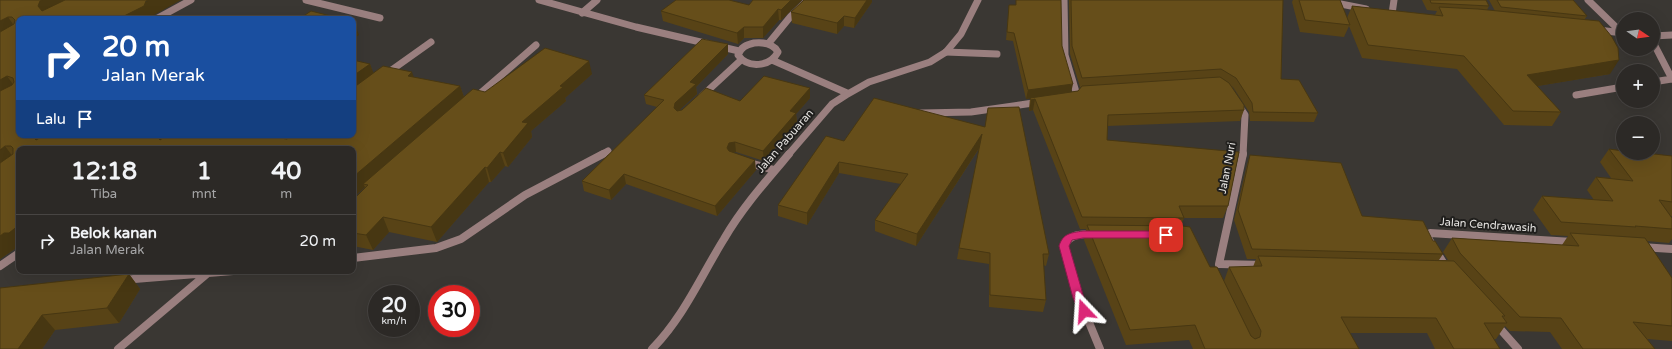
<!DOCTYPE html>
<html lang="id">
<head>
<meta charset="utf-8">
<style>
  body { margin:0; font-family:"Varela Round",sans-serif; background:#383532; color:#f1f3f6; height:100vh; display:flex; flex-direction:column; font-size:15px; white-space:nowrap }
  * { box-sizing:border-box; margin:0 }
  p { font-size:13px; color:#a6a6a7 }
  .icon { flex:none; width:22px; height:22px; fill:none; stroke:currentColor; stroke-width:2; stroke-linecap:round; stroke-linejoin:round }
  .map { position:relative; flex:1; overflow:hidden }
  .sheet { position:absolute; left:16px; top:146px; width:340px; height:128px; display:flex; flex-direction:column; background:#2c2926; border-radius:8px; box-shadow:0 4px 16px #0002,0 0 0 1px #484543 }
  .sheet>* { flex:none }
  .top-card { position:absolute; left:16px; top:16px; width:340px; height:122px; border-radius:8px; box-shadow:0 4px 16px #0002,0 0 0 1px #484543; background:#1a4fa0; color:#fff; overflow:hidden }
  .needle { width:26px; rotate:103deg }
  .buttons { position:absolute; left:1616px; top:12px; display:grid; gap:8px }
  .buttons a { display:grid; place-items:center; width:44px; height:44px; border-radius:50%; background:#2c2926; box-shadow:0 4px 16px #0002,0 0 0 1px #484543; font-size:20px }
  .speed { position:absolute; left:368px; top:285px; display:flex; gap:8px; font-size:20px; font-weight:700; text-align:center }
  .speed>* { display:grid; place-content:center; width:52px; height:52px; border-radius:50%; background:#2c2926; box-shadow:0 4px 16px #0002,0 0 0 1px #484543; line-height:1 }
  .speed small { font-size:10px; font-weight:400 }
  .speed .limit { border:6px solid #d22; background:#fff; color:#111 }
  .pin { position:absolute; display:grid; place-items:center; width:34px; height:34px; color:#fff; margin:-17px; border-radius:8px; box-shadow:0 2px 6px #0006 }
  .me { position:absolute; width:44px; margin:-22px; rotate:340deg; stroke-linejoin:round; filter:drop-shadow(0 0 3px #0008) }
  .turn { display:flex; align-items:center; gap:14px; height:84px; padding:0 20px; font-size:18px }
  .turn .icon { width:52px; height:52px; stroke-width:2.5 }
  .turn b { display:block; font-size:28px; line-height:34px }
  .then { display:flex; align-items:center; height:38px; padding:0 20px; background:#0003; gap:8px; font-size:15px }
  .eta { display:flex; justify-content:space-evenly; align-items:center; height:68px; text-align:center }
  .eta b { font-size:24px; font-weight:800; line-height:28px }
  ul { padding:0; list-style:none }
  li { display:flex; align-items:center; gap:12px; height:52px; padding:0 20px; border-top:1px solid #484543 }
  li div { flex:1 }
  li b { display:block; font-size:15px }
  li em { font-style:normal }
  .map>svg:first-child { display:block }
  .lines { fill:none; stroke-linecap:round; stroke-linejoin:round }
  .service-far1 { stroke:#9a7f7f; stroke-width:7 }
  .service { stroke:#9a7f7f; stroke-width:8 }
  .minor-far1 { stroke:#9a7f7f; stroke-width:7 }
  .minor { stroke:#9a7f7f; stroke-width:8 }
  .tertiary-far1 { stroke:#9a7f7f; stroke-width:7 }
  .tertiary { stroke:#9a7f7f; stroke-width:8 }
  .wall { fill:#584316 }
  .shaded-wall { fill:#473712 }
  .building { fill:#664e1a; stroke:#473712 }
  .route { fill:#db2777; stroke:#8e194d }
  .labels { text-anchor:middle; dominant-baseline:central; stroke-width:4; stroke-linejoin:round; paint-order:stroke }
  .street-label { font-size:11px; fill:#e5e3e0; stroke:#201f1d }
</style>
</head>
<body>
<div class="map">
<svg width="1672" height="349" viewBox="0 0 1672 349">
  <rect width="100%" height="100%" fill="#3a3733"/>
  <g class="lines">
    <path class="service-far1" d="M 946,52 L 997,54"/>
    <path class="service" d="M 746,162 L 774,170"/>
    <path class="minor-far1" d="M 306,0 L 380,18
      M 539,0 L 636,27 L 739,51
      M 1064,0 L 1065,55 L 1076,92 L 1076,96 L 1071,98
      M 1321,0 L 1366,9
      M 1588,0 L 1622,33
      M 582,13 L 597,0
      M 1392,14 L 1394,0
      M 156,19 L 191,0
      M 1598,30 L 1623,33
      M 1653,36 L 1672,35
      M 1653,42 L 1672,79
      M 754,43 C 764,42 773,43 778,52 C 770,67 748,69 738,55 C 741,47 746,45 754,43 Z
      M 768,44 L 791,16 L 808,0
      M 772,60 L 847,93
      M 386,74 L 431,42
      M 1653,82 L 1672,79
      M 1576,95 L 1623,87
      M 702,96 L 741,60
      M 475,98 L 536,45
      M 1237,103 L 1245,115 L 1243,155
      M 921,113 L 971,112 L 1040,102
      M 601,155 L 608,151"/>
    <path class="minor" d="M 1096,234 C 1083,234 1070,233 1064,246 L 1079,298 L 1100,349
      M 1641,247 L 1672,249
      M 353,258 L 436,248 L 461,239 L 525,195 L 603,154
      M 1219,264 L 1264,265
      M 1219,264 L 1243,154
      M 0,266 L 19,253
      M 1447,269 L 1428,238 L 1430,233 L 1573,242
      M 134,279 L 143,271
      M 122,280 L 233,271
      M 1494,322 L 1518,349
      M 118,349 L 208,273"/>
    <path class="tertiary-far1" d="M 788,155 L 832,104 L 846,95 L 869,82 L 930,62 L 946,52 L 961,34 L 978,0"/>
    <path class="tertiary" d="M 652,349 C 683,318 701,276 724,239 C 742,208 766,181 789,154"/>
  </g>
  <path class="wall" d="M 0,0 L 154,15 L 151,19 L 19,19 L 19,135 L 353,135 L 370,64 L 373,73 L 414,77 L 460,86 L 464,97 L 485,92 L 592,74 L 565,98 L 566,101 L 531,131 L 532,137 L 508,167 L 505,166 L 491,182 L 489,182 L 437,242 L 389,232 L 373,250 L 353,246 L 353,200 L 365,188 L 365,187 L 356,195 L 353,194 L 353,149 L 19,149 L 16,248 L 0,259 Z
    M 802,0 L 781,20 L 779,20 L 763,38 L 744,38 L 738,44 L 663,21 L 661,11 L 749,5 Z
    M 804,0 L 872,0 L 872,2 L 854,28 L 844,26 L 837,34 L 792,23 L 791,12 Z
    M 1069,0 L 1283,0 L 1281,79 L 1318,113 L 1314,122 L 1250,121 L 1249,112 L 1233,87 L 1232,86 L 1244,110 L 1240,121 L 1107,126 L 1107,140 L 1228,206 L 1223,218 L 1184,218 L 1181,226 L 1210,267 L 1224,281 L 1229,267 L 1253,267 L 1256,259 L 1247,259 L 1234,220 L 1247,165 L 1250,155 L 1362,216 L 1433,241 L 1443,254 L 1439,260 L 1448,260 L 1443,252 L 1452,238 L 1562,245 L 1568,236 L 1551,235 L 1533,210 L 1542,196 L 1594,200 L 1587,190 L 1596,177 L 1611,178 L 1600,162 L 1609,149 L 1672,156 L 1672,216 L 1670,216 L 1672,218 L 1672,239 L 1669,243 L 1647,241 L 1672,278 L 1672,341 L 1647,339 L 1655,349 L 1562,349 L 1550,332 L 1510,331 L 1505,326 L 1496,339 L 1493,339 L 1500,349 L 1435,349 L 1427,333 L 1350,333 L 1359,349 L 1193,349 L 1189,340 L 1126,345 L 1084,240 L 1086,229 L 1080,229 L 1033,110 L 1029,111 L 1029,109 L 1030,98 L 1026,99 L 1013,41 L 1006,40 L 1009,5 L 1062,46 L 1071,92 L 1078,91 L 1082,87 L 1080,87 L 1070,54 Z
    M 1293,0 L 1340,0 L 1347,18 L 1352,6 L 1435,15 L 1437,11 L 1427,10 L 1422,0 L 1486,0 L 1489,6 L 1487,10 L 1495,11 L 1489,0 L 1573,0 L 1587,16 L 1584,20 L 1610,74 L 1537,86 L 1561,112 L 1552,126 L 1504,125 L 1457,69 L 1362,58 L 1349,26 L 1344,37 L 1300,32 L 1292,2 Z
    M 728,44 L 728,54 L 696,87 L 697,94 L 678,111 L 740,101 L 810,88 L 810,98 L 796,114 L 797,122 L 764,161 L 736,152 L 732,152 L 756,170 L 717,216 L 626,184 L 611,200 L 584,191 L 582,181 L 657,107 L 646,104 L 644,95 Z
    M 985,127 L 1049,254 L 1046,266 L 1043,265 L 1046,300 L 1043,312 L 989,307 L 989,264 L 957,259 L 959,248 L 980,147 L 916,246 L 875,231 L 875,220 L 901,184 L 839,173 L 807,225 L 778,216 L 778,205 L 844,141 Z
    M 129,274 L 140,289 L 119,323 L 55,330 L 42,349 L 0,349 L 0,288 Z"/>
  <path class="shaded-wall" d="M 43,0 L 78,0 L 46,19 L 38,6 L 40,1 Z
    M 149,0 L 181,0 L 154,15 L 151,19 L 120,19 L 120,18 Z
    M 791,0 L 802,0 L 781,20 L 781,10 Z
    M 867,0 L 872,0 L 872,2 L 854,28 L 855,18 Z
    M 778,9 L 779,20 L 763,38 L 763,27 Z
    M 844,16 L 844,26 L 837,34 L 837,23 Z
    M 8,17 L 17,30 L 0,39 L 0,21 Z
    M 353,22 L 354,22 L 359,35 L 353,39 Z
    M 744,27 L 744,38 L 738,44 L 737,33 Z
    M 728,44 L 728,54 L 696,87 L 697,94 L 676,113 L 674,108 L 675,103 L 690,82 Z
    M 1619,60 L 1610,74 L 1519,89 L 1527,75 Z
    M 589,61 L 592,74 L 565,98 L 566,101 L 531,131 L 532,137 L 508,167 L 503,153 L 522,122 L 560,86 Z
    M 370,64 L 375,77 L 353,94 L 353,76 Z
    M 412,72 L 417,86 L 408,76 Z
    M 7,76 L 17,90 L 0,99 L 0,80 Z
    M 1073,84 L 1071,93 L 1026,99 L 1028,90 Z
    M 460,86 L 465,100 L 363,184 L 365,187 L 356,195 L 353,189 L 353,177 Z
    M 810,88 L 810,98 L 796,114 L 797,122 L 764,161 L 763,151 L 790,111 Z
    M 1035,99 L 1033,110 L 1029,111 L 1031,100 Z
    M 982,134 L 981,145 L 916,246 L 917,234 Z
    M 32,135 L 60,135 L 42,149 Z
    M 156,135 L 180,135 L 164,149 Z
    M 279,135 L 301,135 L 286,149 Z
    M 735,142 L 736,152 L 730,153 L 727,148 L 729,143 Z
    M 5,146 L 16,161 L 0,171 L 0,150 Z
    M 500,152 L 505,166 L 491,182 L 487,168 Z
    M 755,160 L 756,170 L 717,216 L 715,206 Z
    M 839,162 L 839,173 L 807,225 L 807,213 Z
    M 485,167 L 489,182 L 437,242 L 431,227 Z
    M 624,174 L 626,184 L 611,200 L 609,190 Z
    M 383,217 L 389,232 L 373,250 L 366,235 Z
    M 19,225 L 19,248 L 16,248 L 0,259 L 0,236 Z
    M 129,274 L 140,289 L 119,323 L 107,308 Z
    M 42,315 L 55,330 L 42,349 L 18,349 Z"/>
  <path class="building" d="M 0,0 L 43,0 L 40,1 L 38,6 L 42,11 L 65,0 L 149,0 L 146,1 L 144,6 L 120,18 L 122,19 L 19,19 L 19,135 L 32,135 L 36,140 L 45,135 L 156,135 L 160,140 L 167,135 L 279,135 L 280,138 L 287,139 L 292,135 L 353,135 L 353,88 L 383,66 L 412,72 L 408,76 L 460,86 L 353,177 L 353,149 L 201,149 L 198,148 L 197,149 L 19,149 L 19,225 L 9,233 L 4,233 L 0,236 L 0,163 L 13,154 L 13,148 L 11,146 L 5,146 L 0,150 L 0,91 L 12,85 L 14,82 L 13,78 L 7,76 L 0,80 L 0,32 L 14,24 L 15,20 L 12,17 L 8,17 L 0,21 Z
    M 676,0 L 729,0 L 749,5 L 753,0 L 791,0 L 781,10 L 778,9 L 763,27 L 744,27 L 737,33 L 661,11 Z
    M 804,0 L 867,0 L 855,18 L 844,16 L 837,23 L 791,12 Z
    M 1016,0 L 1061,0 L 1062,46 L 1073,84 L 1028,90 L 1014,33 L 1007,32 L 1009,5 L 1016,5 Z
    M 1071,0 L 1283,0 L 1281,79 L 1299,80 L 1318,113 L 1253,112 L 1252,103 L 1236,78 L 1221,69 L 1082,78 L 1072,46 Z
    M 1299,0 L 1340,0 L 1350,25 L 1305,20 Z
    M 1430,0 L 1486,0 L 1489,6 L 1431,3 Z
    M 1497,0 L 1573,0 L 1587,16 L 1501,7 Z
    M 1352,6 L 1443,16 L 1439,7 L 1478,9 L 1599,21 L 1612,37 L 1618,48 L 1619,60 L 1527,75 L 1561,112 L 1513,111 L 1464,56 L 1368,45 Z
    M 311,11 L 343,19 L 299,19 Z
    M 702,39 L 728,44 L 690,82 L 696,84 L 675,103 L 674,108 L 677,111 L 682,110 L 706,88 L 740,101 L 764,76 L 810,88 L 790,111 L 796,113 L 763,151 L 735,142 L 729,143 L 727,148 L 729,151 L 755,160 L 715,206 L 624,174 L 609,190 L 582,181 L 664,100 L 644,95 Z
    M 545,48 L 589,61 L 560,86 L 563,87 L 522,122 L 528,123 L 503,153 L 500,152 L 487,168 L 485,167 L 431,227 L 383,217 L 366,235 L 353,233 L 353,200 L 368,185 L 363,184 L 473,89 L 485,92 Z
    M 353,60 L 370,64 L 353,76 Z
    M 1220,77 L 1229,83 L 1244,105 L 1244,110 L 1108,115 L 1107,140 L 1239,152 L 1228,206 L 1179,206 L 1184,218 L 1082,217 L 1035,99 L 1031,100 L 1030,98 L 1078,91 L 1082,86 Z
    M 874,98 L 985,127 L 988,108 L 1019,107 L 1049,254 L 1043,254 L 1046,300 L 990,295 L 990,253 L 959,248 L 982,134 L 917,234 L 875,220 L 908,174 L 839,162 L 807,213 L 778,205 L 826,136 L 844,141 Z
    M 1609,149 L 1623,151 L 1623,153 L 1645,153 L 1672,156 L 1672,202 L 1659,200 L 1672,218 L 1672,229 L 1635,226 L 1636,227 L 1561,222 L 1542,196 L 1613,201 L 1596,177 L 1633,181 Z
    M 1250,155 L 1341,163 L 1362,216 L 1423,221 L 1433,241 L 1435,241 L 1443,254 L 1252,249 L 1238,210 Z
    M 1087,225 L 1183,226 L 1190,227 L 1210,267 L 1217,267 L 1251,336 L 1255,339 L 1260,337 L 1261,331 L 1229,267 L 1262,266 L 1258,256 L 1454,261 L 1505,316 L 1502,316 L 1507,323 L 1484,323 L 1500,349 L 1454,349 L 1436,318 L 1341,317 L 1359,349 L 1205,349 L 1195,325 L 1130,330 Z
    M 1570,233 L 1645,238 L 1672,278 L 1672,326 L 1633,322 L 1655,349 L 1583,349 L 1561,318 L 1520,317 L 1460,253 L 1452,238 L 1579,246 Z
    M 129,274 L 107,308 L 42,315 L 18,349 L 0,349 L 0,288 Z"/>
  <path class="route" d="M 1083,231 L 1166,231 L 1171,235 L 1166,238 L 1083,238 L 1072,240 L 1069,246 L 1084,298 L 1089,311 L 1088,314 L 1080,314 L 1073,298 L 1059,246 C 1063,233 1071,233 1083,231 Z"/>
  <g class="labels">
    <g class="street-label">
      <text transform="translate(785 141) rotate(-49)">Jalan Pabuaran</text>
      <text transform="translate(1227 168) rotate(-79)">Jalan Nuri</text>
      <text transform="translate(1488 225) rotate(4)">Jalan Cendrawasih</text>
    </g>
  </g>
</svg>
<div class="buttons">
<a><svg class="needle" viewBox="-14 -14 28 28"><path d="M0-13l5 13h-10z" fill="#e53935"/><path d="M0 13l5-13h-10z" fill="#a6a6a7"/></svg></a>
<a>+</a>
<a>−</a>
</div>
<div class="speed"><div>20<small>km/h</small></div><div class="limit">30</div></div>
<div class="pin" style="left:1166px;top:235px;background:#d93025"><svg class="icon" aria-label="arrive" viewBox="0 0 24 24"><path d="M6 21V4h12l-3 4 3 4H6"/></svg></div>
<svg class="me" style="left:1084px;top:311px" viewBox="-20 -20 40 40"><path d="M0-17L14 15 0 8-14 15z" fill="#db2777" stroke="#fff" stroke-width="4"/></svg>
<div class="top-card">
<div class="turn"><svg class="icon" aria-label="right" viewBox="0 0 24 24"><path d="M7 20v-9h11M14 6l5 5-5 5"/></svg><div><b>20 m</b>Jalan Merak</div></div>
<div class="then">Lalu<svg class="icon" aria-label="arrive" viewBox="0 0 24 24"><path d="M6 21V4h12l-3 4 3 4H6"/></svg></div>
</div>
<section class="sheet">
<div class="eta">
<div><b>12:18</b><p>Tiba</p></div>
<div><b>1</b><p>mnt</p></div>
<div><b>40</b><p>m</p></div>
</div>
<ul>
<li><svg class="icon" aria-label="right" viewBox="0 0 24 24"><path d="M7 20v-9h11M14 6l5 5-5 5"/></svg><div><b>Belok kanan</b><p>Jalan Merak</p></div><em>20 m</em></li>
</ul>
</section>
</div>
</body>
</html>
